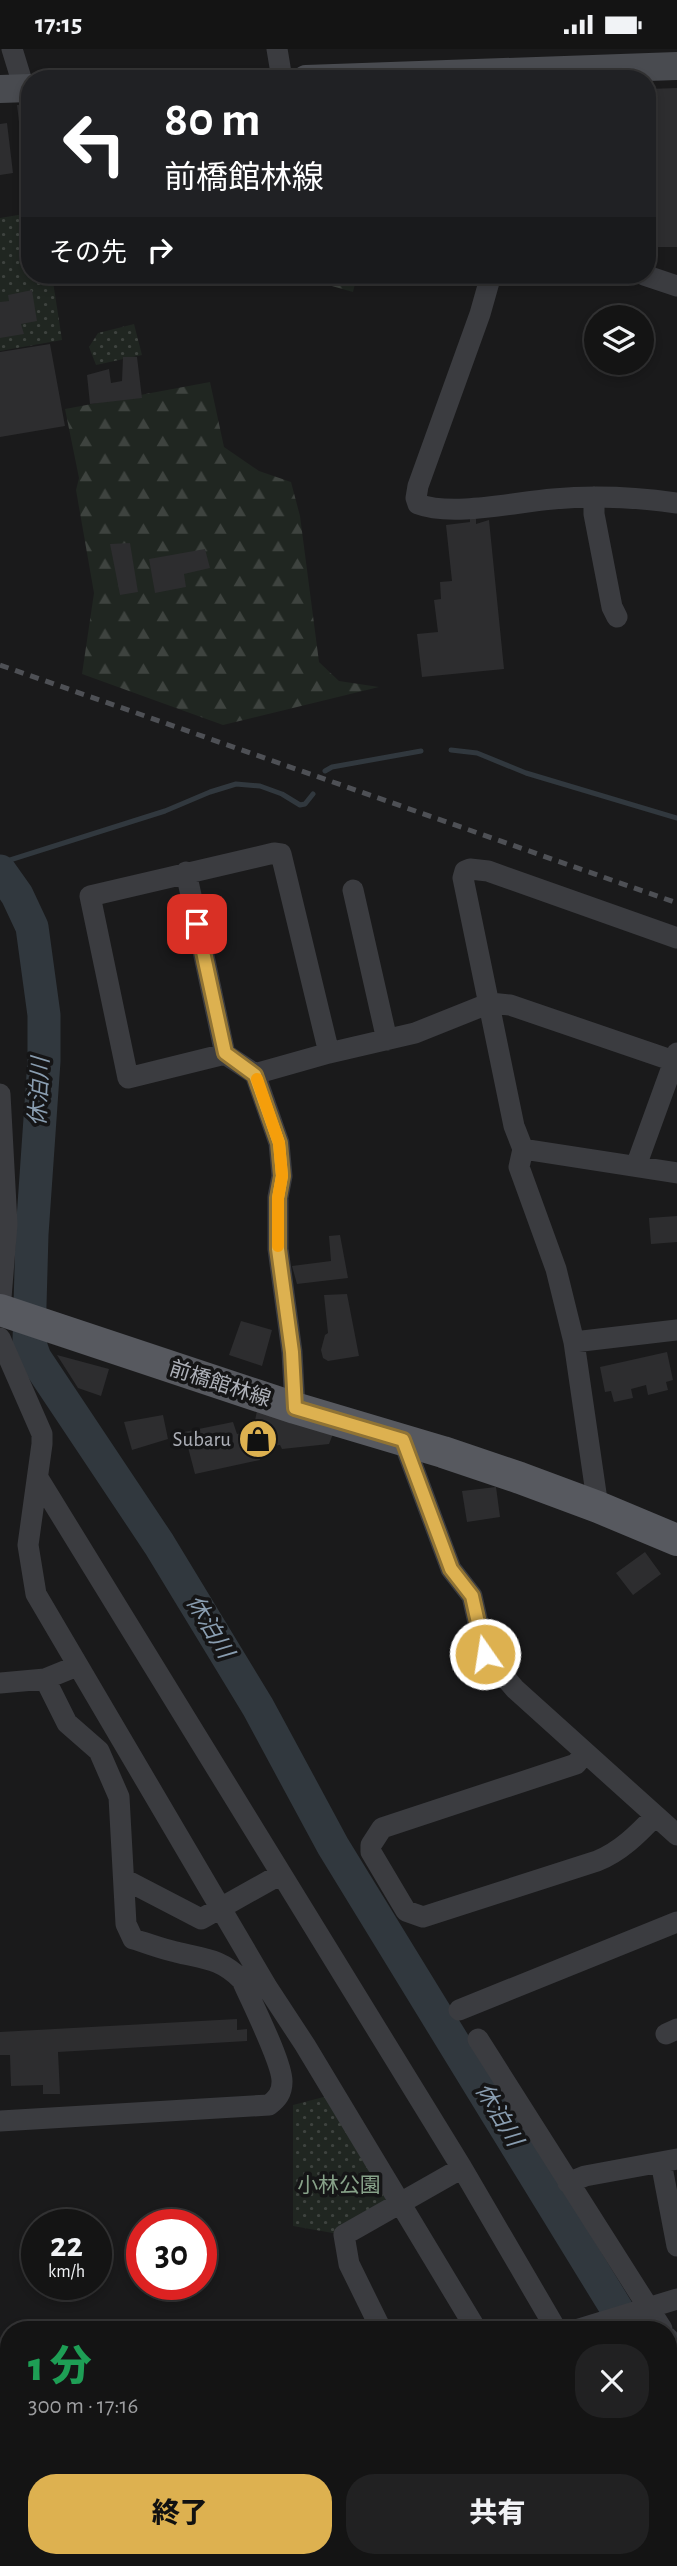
<!DOCTYPE html>
<html lang="ja">
<head>
<meta charset="utf-8">
<style>
  body { margin:0; font-family:"Alegreya Sans","Noto Sans JP",sans-serif; background:#212122; color:#f1f3f6; height:100vh; display:flex; flex-direction:column; font-size:26px; white-space:nowrap }
  * { box-sizing:border-box; margin:0 }
  p { font-size:23px; color:#9d9ea0 }
  .icon { flex:none; width:38px; height:38px; fill:none; stroke:currentColor; stroke-width:2; stroke-linecap:round; stroke-linejoin:round }
  .map { position:relative; flex:1; overflow:hidden }
  .sheet { position:absolute; left:0px; top:2272px; width:677px; height:247px; display:flex; flex-direction:column; background:#141414; border-radius:28px 28px 0 0; box-shadow:0 4px 10px #0003,0 0 0 2px #333334 }
  .sheet>* { flex:none }
  .guide { position:absolute; left:21px; top:21px; width:635px; height:214px; border-radius:28px; box-shadow:0 4px 10px #0003,0 0 0 2px #333334; background:#202124; color:#fff; overflow:hidden }
  .fabs { position:absolute; left:584px; top:256px; display:grid; gap:14px }
  .fabs a { display:grid; place-items:center; width:70px; height:70px; border-radius:50%; background:#141414; box-shadow:0 4px 10px #0003,0 0 0 2px #333334; font-size:35px }
  .speed { position:absolute; left:21px; top:2160px; display:flex; gap:14px; font-size:35px; font-weight:700; text-align:center }
  .speed>* { display:grid; place-content:center; width:91px; height:91px; border-radius:50%; background:#141414; box-shadow:0 4px 10px #0003,0 0 0 2px #333334; line-height:1 }
  .speed small { font-size:18px; font-weight:400 }
  .speed .limit { border:10px solid #d22; background:#fff; color:#111 }
  .pin { position:absolute; display:grid; place-items:center; width:60px; height:60px; color:#fff; margin:-30px; border-radius:14px; box-shadow:0 4px 10px #0006 }
  .me { position:absolute; width:77px; margin:-38px; rotate:347deg; stroke-linejoin:round; filter:drop-shadow(0 0 5px #0008) }
  .turn { display:flex; align-items:center; gap:24px; height:147px; padding:0 28px; font-size:32px }
  .turn .icon { width:91px; height:91px; stroke-width:2.5 }
  .turn b { display:block; font-size:49px; line-height:60px }
  .then { display:flex; align-items:center; height:66px; padding:0 28px; background:#0003; gap:14px; font-size:26px }
  .round { display:grid; place-items:center; flex:none; width:74px; height:74px; border-radius:28px; background:#212122 }
  .overview { display:flex; align-items:center; justify-content:space-between; height:119px; padding:0 28px }
  h1 { font-size:42px; font-weight:800; line-height:52px; color:#1e9e55 }
  .primary-button { display:flex; gap:14px; margin-top:auto; padding:14px 28px }
  .primary-button a { flex:1; height:80px; border-radius:28px; background:#ddb150; color:#111; font-size:28px; font-weight:800; line-height:80px; text-align:center }
  .primary-button a+a { background:#212122; color:#f1f3f6 }
  .status { display:flex; justify-content:space-between; align-items:center; height:49px; padding:0 35px; background:#141414; direction:ltr }
  .status svg { height:19px; fill:currentColor }
  .map>svg:first-child { display:block }
  .forest { fill:url(#forest-firs) }
  .park { fill:url(#park-dots) }
  .water { fill:url(#water-rules) }
  .lines { fill:none; stroke-linecap:round; stroke-linejoin:round }
  .stream { stroke:#31383e; stroke-width:5 }
  .river { stroke:#31383e; stroke-width:33 }
  .building { fill:#2d2d2f }
  .minor { stroke:#3b3c40; stroke-width:21 }
  .tertiary { stroke:#3b3c40; stroke-width:26 }
  .secondary { stroke:#494b50; stroke-width:28 }
  .primary { stroke:#57595f; stroke-width:32 }
  .rail { stroke:#4e5055; stroke-width:5; stroke-dasharray:9 7; stroke-linecap:butt }
  .route-casing { stroke:#907334; stroke-width:18 }
  .route { stroke:#ddb150; stroke-width:12 }
  .slow { stroke:#f59e0b; stroke-width:12 }
  .labels { text-anchor:middle; dominant-baseline:central; stroke-width:7; stroke-linejoin:round; paint-order:stroke }
  .street-label { font-size:21px; fill:#aeb1b9; stroke:#151516 }
  .poi-label { font-size:21px; fill:#aeb1b9; stroke:#151516; text-anchor:end }
  .park-label { font-size:21px; fill:#87a289; stroke:#151516 }
  .water-label { font-size:23px; font-style:italic; fill:#899db0; stroke:#151516 }
</style>
</head>
<body>
<div class="status"><b>17:15</b><svg viewBox="0 0 49 12"><path d="M0 12V9h3v3zM5 12V6h3v6zM10 12V3h3v9zM15 12V0h3v12zM26 1h20v11H26zM47 4h2v5h-2z"/></svg></div>
<div class="map">
<svg width="677" height="2517" viewBox="0 0 677 2517">
  <defs>
    <pattern id="forest-firs" width="22" height="20" patternUnits="userSpaceOnUse" patternTransform="scale(1.75)"><rect width="22" height="20" fill="#202621"/><path d="M5 1l3.5 6h-7zM16 11l3.5 6h-7z" fill="#3e433f"/></pattern>
    <pattern id="park-dots" width="8" height="8" patternUnits="userSpaceOnUse" patternTransform="scale(1.75)"><rect width="8" height="8" fill="#202621"/><path d="M2 2h.1M6 6h.1" fill="none" stroke="#3e433f" stroke-width="1.8" stroke-linecap="round"/></pattern>
    <pattern id="water-rules" width="6" height="5" patternUnits="userSpaceOnUse" patternTransform="scale(1.75)"><rect width="6" height="5" fill="#31383e"/><path d="M0 2.5h6" fill="none" stroke="#4c5258"/></pattern>
  </defs>
  <rect width="100%" height="100%" fill="#1a1a1b"/>
  <path class="forest" d="M 307,226 L 357,226 L 353,243 L 307,230 Z
    M 210,333 L 224,398 L 259,422 L 291,433 L 300,467 L 319,613 L 339,632 L 379,638 L 223,676 L 82,625 L 94,544 L 76,441 L 79,429 L 65,360 Z"/>
  <path class="park" d="M 30,164 L 30,226 L 52,226 L 62,291 L 0,302 L 0,169 Z
    M 134,275 L 142,306 L 96,316 L 89,298 L 98,284 Z
    M 335,2045 L 400,2153 L 344,2186 L 293,2177 L 293,2056 Z"/>
  <path class="water" d="M 669,2398 L 677,2407 L 677,2475 L 669,2476 Z"/>
  <g class="lines">
    <path class="stream" d="M 451,701 L 477,704 L 526,724 L 677,769
      M 325,722 L 332,718 L 421,702
      M 0,814 L 165,762 L 210,743 L 236,735 L 260,737 L 282,745 L 300,756 L 305,755 L 313,745"/>
    <path class="river" d="M 0,822 L 17,846 L 32,878 L 44,966 L 44,1012 L 32,1185 L 29,1292 L 35,1309 L 159,1495 L 258,1658 L 333,1797 L 629,2280
      M 668,2334 L 677,2344"/>
  </g>
  <path class="building" d="M 677,39 L 677,198 L 648,198 L 648,40 Z
    M 30,55 L 30,123 L 25,124 L 17,56 Z
    M 7,74 L 13,124 L 0,126 L 0,75 Z
    M 30,177 L 30,208 L 26,208 L 21,178 Z
    M 32,241 L 37,272 L 21,275 L 24,285 L 0,289 L 0,253 L 9,252 L 8,246 Z
    M 50,295 L 65,377 L 0,388 L 0,303 Z
    M 123,308 L 137,308 L 142,349 L 90,355 L 87,326 L 109,320 L 111,334 L 122,332 Z
    M 476,467 L 476,475 L 489,471 L 504,620 L 422,628 L 417,585 L 438,583 L 434,551 L 441,550 L 440,533 L 452,532 L 446,476 L 470,473 L 470,468 Z
    M 130,494 L 138,543 L 120,546 L 110,495 Z
    M 205,500 L 210,519 L 184,525 L 186,538 L 155,544 L 149,510 Z
    M 677,1167 L 677,1193 L 651,1195 L 649,1169 Z
    M 340,1186 L 348,1229 L 297,1235 L 292,1217 L 331,1212 L 329,1187 Z
    M 347,1245 L 359,1307 L 328,1312 L 323,1309 L 321,1301 L 325,1286 L 328,1284 L 324,1246 Z
    M 241,1272 L 272,1281 L 262,1317 L 229,1306 Z
    M 667,1303 L 673,1331 L 666,1333 L 668,1341 L 648,1346 L 646,1336 L 631,1340 L 633,1349 L 614,1353 L 611,1342 L 605,1343 L 600,1318 Z
    M 57,1306 L 109,1320 L 101,1347 L 78,1339 Z
    M 258,1357 L 333,1385 L 329,1395 L 282,1400 L 280,1396 L 257,1399 L 260,1411 L 195,1425 L 184,1383 L 233,1373 L 237,1385 L 253,1381 Z
    M 163,1366 L 168,1390 L 132,1401 L 124,1373 Z
    M 496,1438 L 500,1468 L 467,1473 L 462,1442 Z
    M 645,1503 L 661,1525 L 633,1546 L 616,1524 Z
    M 237,1970 L 237,1981 L 247,1980 L 247,1992 L 58,2003 L 60,2045 L 43,2045 L 43,2036 L 11,2037 L 10,2006 L 0,2006 L 0,1983 Z"/>
  <g class="lines">
    <path class="minor" d="M 12,0 L 24,39
      M 277,0 L 282,30
      M 491,226 L 480,265 L 418,437 L 416,449 L 418,455 C 452,468 516,453 553,450 C 595,446 635,448 677,454
      M 644,226 L 677,237
      M 594,448 L 594,465 L 612,558 L 617,568
      M 186,823 L 225,1005
      M 353,841 L 387,991
      M 255,1025 L 329,1004 L 415,984 L 490,954 L 510,956 L 674,1012
      M 0,1045 L 7,1175 L 0,1261
      M 523,1100 L 677,1124
      M 636,1117 L 677,1004
      M 0,1289 L 42,1385 L 42,1395 L 28,1496 L 36,1545 L 267,1938 L 305,1996 L 476,2280
      M 574,1293 L 677,1281
      M 295,1359 L 292,1303 L 278,1200 L 278,1148 L 282,1127 L 279,1094 L 255,1025 L 225,1005 L 128,1029 L 90,847 L 274,804 L 281,805 L 329,1004
      M 403,1391 L 451,1520 L 472,1547 L 485,1605 L 515,1640 L 677,1786
      M 38,1429 L 462,2119 L 556,2280
      M 598,1458 L 574,1293 L 556,1220 L 519,1118 L 523,1100 L 514,1077 L 463,829 L 465,822 L 470,820 L 488,822 L 677,889
      M 0,1634 L 45,1630 L 77,1617
      M 585,1704 L 576,1715 L 382,1779 L 371,1796 L 371,1803 L 406,1862 L 423,1868 L 597,1812 C 620,1803 638,1785 655,1767
      M 124,1830 L 201,1870 L 281,1825
      M 459,1961 L 677,1873
      M 666,1985 L 677,1980
      M 478,1990 L 662,2280
      M 0,2072 L 269,2056 C 277,2050 282,2044 282,2033 C 283,2015 251,1952 242,1931 C 220,1909 204,1910 176,1903 C 162,1900 147,1894 133,1890 L 126,1875 L 119,1748 L 99,1702 L 67,1674 L 45,1630
      M 661,2113 L 677,2197
      M 568,2134 L 585,2127 L 677,2110
      M 381,2280 L 349,2215 L 344,2186 L 462,2119
      M 579,2280 L 677,2250
      M 668,2289 L 677,2301"/>
    <path class="tertiary" d="M 470,2510 L 470,2517"/>
    <path class="secondary" d="M 306,30 L 677,17
      M 0,40 L 30,39"/>
    <path class="primary" d="M 0,1261 L 295,1359 L 443,1403 L 520,1429 L 598,1458 L 677,1491"/>
    <path class="rail" d="M 0,616 L 677,854"/>
  </g>
  <g class="lines">
    <defs>
      <path id="route" d="M 197,875 L 225,1004 L 255,1026 L 279,1094 L 282,1127 L 278,1149 L 278,1200 L 292,1303 L 295,1359 L 403,1391 L 451,1520 L 472,1547 L 485,1605"/>
    </defs>
    <use href="#route" class="route-casing"/>
    <use href="#route" class="route"/>
    <path class="slow" d="M 257,1030 L 279,1094 L 282,1127 L 278,1149 L 278,1197"/>
  </g>
  <defs>
    <symbol id="shop-disc" viewBox="-11 -11 22 22"><circle r="9.5" fill="#ddb150" stroke="#151516"/><path d="M-5-2.5h2.3a2.7 3.5 0 0 1 5.4 0H5L5.5 6h-11ZM-1.5-2.5h3a1.5 2.3 0 0 0-3 0Z" fill="#111"/></symbol>
  </defs>
  <g fill-rule="evenodd">
    <use href="#shop-disc" x="236" y="1368" width="44" height="44"/>
  </g>
  <g class="labels">
    <g class="street-label">
      <text transform="translate(220 1335) rotate(18)">前橋館林線</text>
    </g>
    <g class="poi-label">
      <text x="231" y="1390">Subaru</text>
    </g>
    <g class="park-label">
      <text x="339" y="2136">小林公園</text>
    </g>
    <g class="water-label">
      <text transform="translate(40 1043) rotate(-87)">休泊川</text>
      <text transform="translate(209 1578) rotate(59)">休泊川</text>
      <text transform="translate(498 2066) rotate(59)">休泊川</text>
    </g>
  </g>
</svg>
<div class="fabs">
<a><svg class="icon" aria-label="layers" viewBox="0 0 24 24"><path d="M12 4l9 5-9 5-9-5zM3 14l9 5 9-5"/></svg></a>
</div>
<div class="speed"><div>22<small>km/h</small></div><div class="limit">30</div></div>
<div class="pin" style="left:197px;top:875px;background:#d93025"><svg class="icon" aria-label="arrive" viewBox="0 0 24 24"><path d="M6 21V4h12l-3 4 3 4H6"/></svg></div>
<svg class="me" style="left:485px;top:1605px" viewBox="-20 -20 40 40"><circle r="17" fill="#ddb150" stroke="#fff" stroke-width="3"/><path d="M0-11L8 9 0 5-8 9z" fill="#fff"/></svg>
<div class="guide">
<div class="turn"><svg class="icon" aria-label="left" viewBox="0 0 24 24"><path d="M17 20v-9H6M10 6l-5 5 5 5"/></svg><div><b>80 m</b>前橋館林線</div></div>
<div class="then">その先<svg class="icon" aria-label="right" viewBox="0 0 24 24"><path d="M7 20v-9h11M14 6l5 5-5 5"/></svg></div>
</div>
<section class="sheet">
<div class="overview"><div><h1>1 分</h1><p>300 m · 17:16</p></div><a class="round"><svg class="icon" aria-label="close" viewBox="0 0 24 24"><path d="M6 6l12 12M18 6L6 18"/></svg></a></div>
<div class="primary-button"><a>終了</a><a>共有</a></div>
</section>
</div>
</body>
</html>
